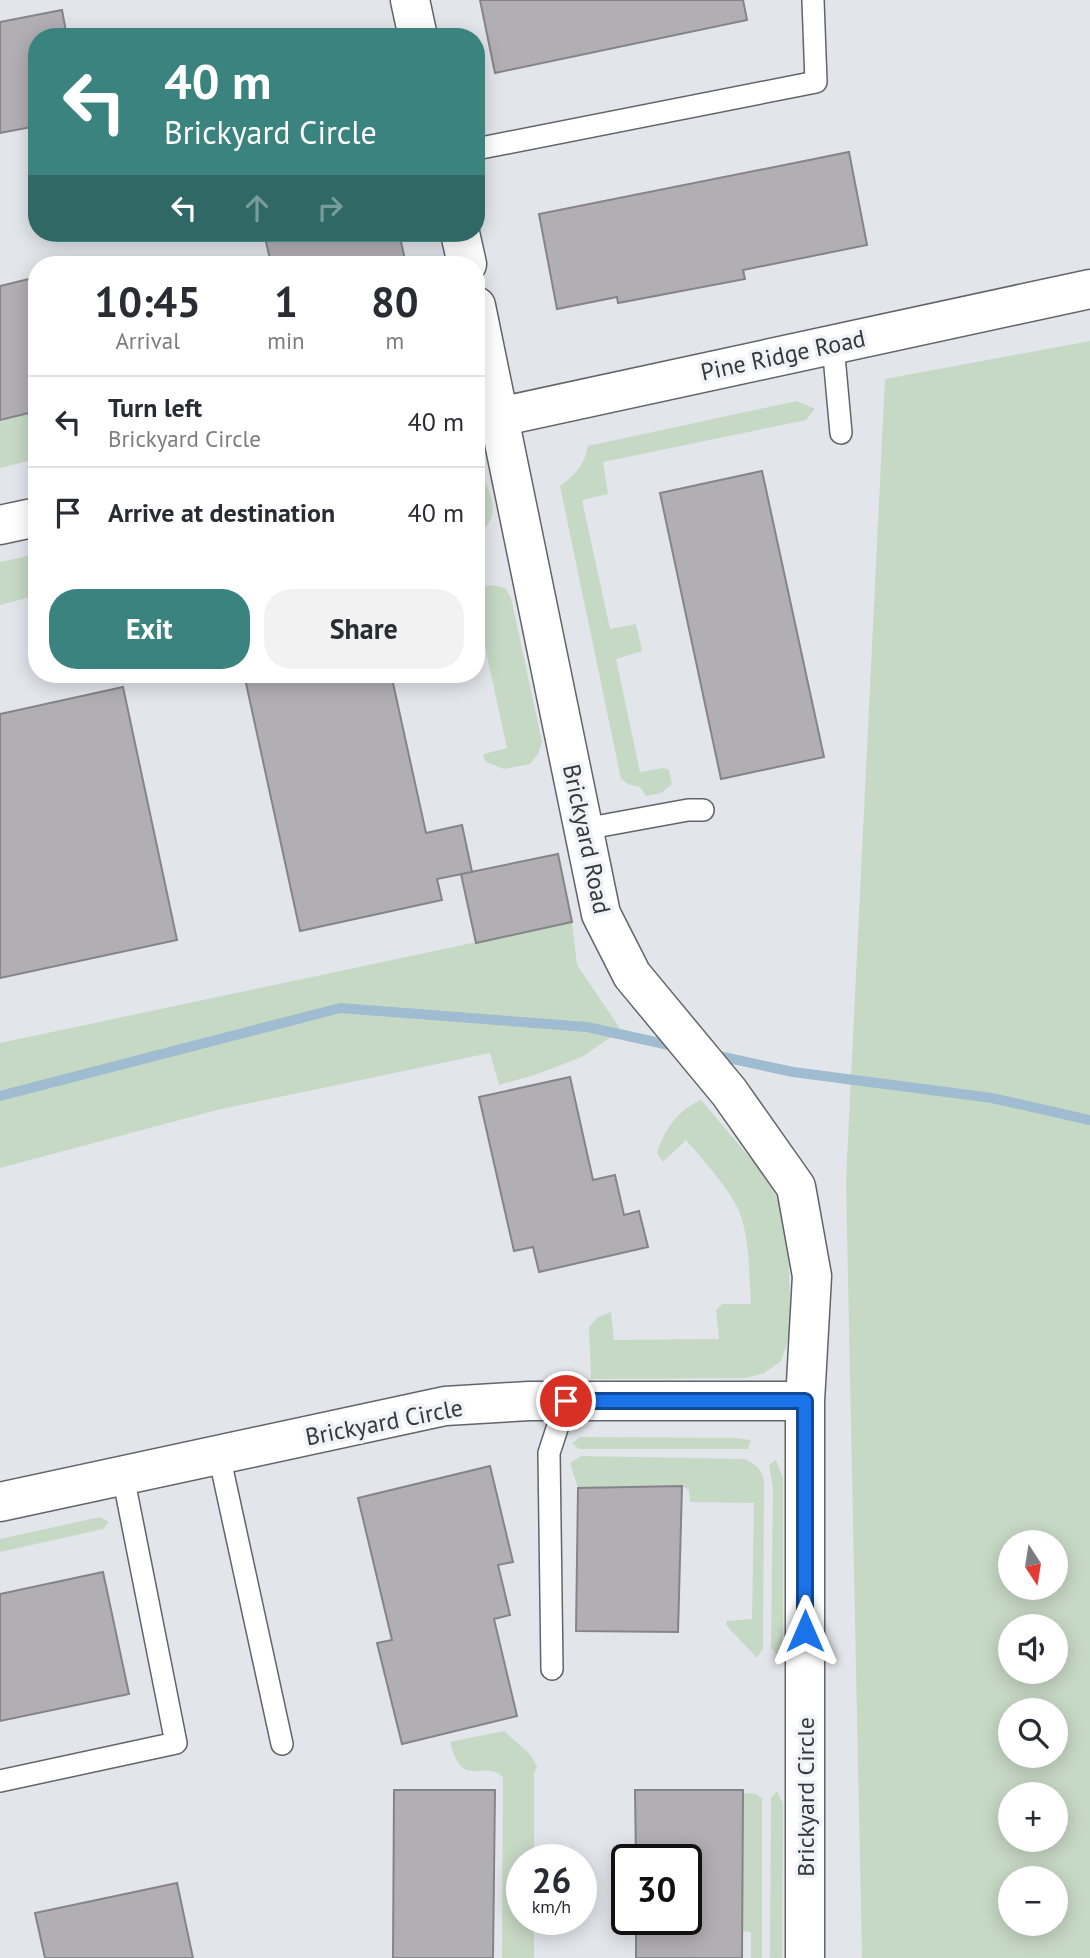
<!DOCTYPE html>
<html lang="en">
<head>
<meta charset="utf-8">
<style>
  body { margin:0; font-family:"PT Sans",sans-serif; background:#f2f2f3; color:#2b2b33; height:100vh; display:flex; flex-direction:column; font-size:26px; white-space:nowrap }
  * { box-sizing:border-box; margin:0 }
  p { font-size:23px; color:#7c7c81 }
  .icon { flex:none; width:38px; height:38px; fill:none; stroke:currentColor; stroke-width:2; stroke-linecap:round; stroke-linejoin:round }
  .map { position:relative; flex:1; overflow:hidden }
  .side { position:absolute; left:28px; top:256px; width:457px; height:427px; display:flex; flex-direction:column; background:#fff; border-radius:28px; box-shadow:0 4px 18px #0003 }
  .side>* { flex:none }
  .guide { position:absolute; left:28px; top:28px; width:457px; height:214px; border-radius:28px; box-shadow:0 4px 18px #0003; background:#3b837e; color:#fff; overflow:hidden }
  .needle { width:46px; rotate:168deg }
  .fabs { position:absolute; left:998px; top:1530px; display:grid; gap:14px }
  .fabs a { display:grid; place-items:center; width:70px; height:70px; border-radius:50%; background:#fff; box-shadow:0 4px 18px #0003; font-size:35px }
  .speed { position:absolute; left:506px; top:1844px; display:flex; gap:14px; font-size:35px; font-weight:700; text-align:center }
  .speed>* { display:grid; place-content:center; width:91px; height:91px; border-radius:50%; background:#fff; box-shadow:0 4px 18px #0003; line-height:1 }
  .speed small { font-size:18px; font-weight:400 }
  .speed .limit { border:4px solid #111; border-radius:10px; background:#fff; color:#111 }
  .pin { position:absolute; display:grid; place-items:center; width:60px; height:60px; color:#fff; margin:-30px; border:4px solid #fff; border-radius:50%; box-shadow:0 2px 7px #0007 }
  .me { position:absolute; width:77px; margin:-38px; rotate:0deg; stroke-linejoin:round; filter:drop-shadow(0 0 5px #0008) }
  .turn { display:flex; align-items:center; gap:24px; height:147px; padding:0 21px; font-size:32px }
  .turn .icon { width:91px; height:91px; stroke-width:2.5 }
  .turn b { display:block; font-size:49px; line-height:60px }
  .lanes { display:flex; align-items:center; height:66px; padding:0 21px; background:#0003; justify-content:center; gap:35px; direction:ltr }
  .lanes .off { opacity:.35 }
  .eta { display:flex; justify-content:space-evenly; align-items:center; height:119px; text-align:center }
  .eta b { font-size:42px; font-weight:800; line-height:49px }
  .button { display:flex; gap:14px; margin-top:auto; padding:14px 21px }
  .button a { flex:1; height:80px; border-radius:28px; background:#3b837e; color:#fff; font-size:28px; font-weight:800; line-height:80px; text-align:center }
  .button a+a { background:#f2f2f3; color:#2b2b33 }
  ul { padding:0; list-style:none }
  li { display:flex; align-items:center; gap:21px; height:91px; padding:0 21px; border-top:2px solid #e1e1e2 }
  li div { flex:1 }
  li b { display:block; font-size:26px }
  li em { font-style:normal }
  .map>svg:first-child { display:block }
  .green { fill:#c6d9c4; fill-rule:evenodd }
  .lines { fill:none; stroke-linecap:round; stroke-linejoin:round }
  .stream { stroke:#a0bcd0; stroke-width:10 }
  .building { fill:#b1afb4; stroke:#858488; stroke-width:2 }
  .service-casing { stroke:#616468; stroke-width:24 }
  .minor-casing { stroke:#616468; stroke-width:41 }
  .service { stroke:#fff; stroke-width:21 }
  .minor { stroke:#fff; stroke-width:38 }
  .route-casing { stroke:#114b97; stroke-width:18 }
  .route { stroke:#1a73e8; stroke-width:12 }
  .labels { text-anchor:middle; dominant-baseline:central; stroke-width:7; stroke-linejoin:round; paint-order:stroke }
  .street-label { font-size:24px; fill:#363839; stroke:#eff3f7 }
</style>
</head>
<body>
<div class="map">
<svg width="1090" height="1958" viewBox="0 0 1090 1958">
  <rect width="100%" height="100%" fill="#e2e5ea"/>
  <path class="green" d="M 1090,341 L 1090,1958 L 862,1958 L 846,1181 L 885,379 ZM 1010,1542 L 1055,1542 L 1055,1587 L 1010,1587 ZM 1010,1626 L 1055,1626 L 1055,1671 L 1010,1671 ZM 1010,1710 L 1055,1710 L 1055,1755 L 1010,1755 ZM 1010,1794 L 1055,1794 L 1055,1839 L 1010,1839 ZM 1010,1878 L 1055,1878 L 1055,1923 L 1010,1923 Z
    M 797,401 L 815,409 L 806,420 L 603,462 L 608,494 L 582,500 L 610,629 L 636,624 L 642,651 L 616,659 L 640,772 L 664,768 L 669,770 L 672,784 L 661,793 L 646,796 L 640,787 L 630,785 L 621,779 L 560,486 C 576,474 584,466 588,446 Z
    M 37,411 L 37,459 L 0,468 L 0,420 Z
    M 476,470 C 493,488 503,521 476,534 Z
    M 37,554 L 37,595 L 0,605 L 0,562 Z
    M 492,585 L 505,588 L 511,598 L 542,742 L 538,754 L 530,764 L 504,769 L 486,762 L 483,757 L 484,754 L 507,748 L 479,619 L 476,619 L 476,588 Z
    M 572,922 L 577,965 L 621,1030 L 582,1057 L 534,1075 L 499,1085 L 490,1053 L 217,1110 L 0,1168 L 0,1043 Z
    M 701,1100 L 768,1179 L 780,1205 L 788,1242 L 791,1332 L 781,1361 L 764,1373 L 746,1378 L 591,1379 L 589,1327 L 598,1317 L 611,1312 L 614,1340 L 719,1339 L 716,1310 L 722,1304 L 751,1304 C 749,1274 750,1239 739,1211 C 731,1191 701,1157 686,1140 L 663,1162 L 657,1153 C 664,1130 678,1110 701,1100 Z
    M 580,1437 L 735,1438 L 751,1440 L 748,1449 L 579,1449 L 572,1443 Z
    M 581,1456 L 744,1459 C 756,1464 762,1469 764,1482 L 763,1648 L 757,1658 L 726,1625 L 727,1621 L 752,1619 L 754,1503 L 690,1502 L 689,1490 L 682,1486 L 578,1488 L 570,1463 Z
    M 776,1460 L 783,1478 L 783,1643 L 782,1650 L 778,1656 L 771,1648 L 773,1487 L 769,1465 Z
    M 100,1517 L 109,1522 L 103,1529 L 0,1552 L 0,1539 Z
    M 504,1731 L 531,1755 L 537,1767 L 534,1773 L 534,1860 L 522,1860 L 522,1920 L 534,1920 L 534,1958 L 502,1958 L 503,1777 C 482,1758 463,1792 450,1742 Z
    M 777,1791 L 783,1804 L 782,1958 L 770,1958 L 771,1798 Z
    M 743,1793 L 756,1794 L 762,1798 L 762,1958 L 751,1958 L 751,1932 L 742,1931 Z"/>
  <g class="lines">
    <path class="stream" d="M 714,1055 L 793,1072 L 992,1098 L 1090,1120
      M 0,1096 L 340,1008 L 587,1027 L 678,1047"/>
  </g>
  <path class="building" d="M 480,0 L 743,0 L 747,20 L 495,73 Z
    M 62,10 L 67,37 L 37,37 L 37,126 L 0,133 L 0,22 Z
    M 849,152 L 867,245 L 743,270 L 745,279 L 618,303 L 617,297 L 557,309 L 539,214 Z
    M 264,233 L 399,233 L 406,264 L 271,264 Z
    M 37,277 L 37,411 L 0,420 L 0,286 Z
    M 762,471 L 824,757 L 721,779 L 660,493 Z
    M 244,674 L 391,674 L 426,833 L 462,825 L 472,872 L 437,879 L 442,900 L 300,931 Z
    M 123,687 L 177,940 L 0,978 L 0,714 Z
    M 558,854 L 572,922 L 476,943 L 461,874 Z
    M 570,1077 L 593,1180 L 615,1175 L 624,1215 L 639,1211 L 648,1247 L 539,1272 L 533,1247 L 514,1251 L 479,1097 Z
    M 490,1466 L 513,1562 L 498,1565 L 510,1615 L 494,1619 L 517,1716 L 402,1744 L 377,1643 L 392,1640 L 358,1498 Z
    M 682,1486 L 678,1632 L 576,1631 L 578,1488 Z
    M 103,1572 L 129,1694 L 0,1721 L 0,1594 Z
    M 394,1790 L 495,1790 L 493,1958 L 393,1958 Z
    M 635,1790 L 743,1790 L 742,1958 L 636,1958 L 636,1920 L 686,1920 L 686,1860 L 636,1860 Z
    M 177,1883 L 193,1958 L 45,1958 L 35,1913 Z"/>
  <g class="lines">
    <defs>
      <path id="service" d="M 476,149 L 816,82 L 813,0
        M 833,345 L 841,433
        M 584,829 L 688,810 L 703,810
        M 219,1455 L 282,1744
        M 552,1669 L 549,1453 L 566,1401
        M 0,1781 L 176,1743 L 123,1476"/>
      <path id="minor" d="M 410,0 L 418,37
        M 460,233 L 467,264
        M 476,306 L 601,914 L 632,975 L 729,1092 L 796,1187 L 812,1276 L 805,1401 L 805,1958
        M 476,422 L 1090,289
        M 0,525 L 37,517
        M 0,1502 L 445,1406 L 529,1401 L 805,1401"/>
    </defs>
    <use href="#service" class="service-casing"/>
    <use href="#minor" class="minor-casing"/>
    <use href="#service" class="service"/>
    <use href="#minor" class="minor"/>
  </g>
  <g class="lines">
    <defs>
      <path id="route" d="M 566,1401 L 805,1401 L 805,1631"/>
    </defs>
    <use href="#route" class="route-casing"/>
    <use href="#route" class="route"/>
  </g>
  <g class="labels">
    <g class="street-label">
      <text transform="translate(783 355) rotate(-12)">Pine Ridge Road</text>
      <text transform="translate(587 839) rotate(78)">Brickyard Road</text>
      <text transform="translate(384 1422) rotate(-11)">Brickyard Circle</text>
      <text transform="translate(805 1797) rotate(-90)">Brickyard Circle</text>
    </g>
  </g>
</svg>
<div class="fabs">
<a><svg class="needle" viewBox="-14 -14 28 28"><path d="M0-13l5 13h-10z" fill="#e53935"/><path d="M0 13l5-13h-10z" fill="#7c7c81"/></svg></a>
<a><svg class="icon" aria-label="sound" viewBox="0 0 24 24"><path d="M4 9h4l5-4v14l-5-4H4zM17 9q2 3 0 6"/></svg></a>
<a><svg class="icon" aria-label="search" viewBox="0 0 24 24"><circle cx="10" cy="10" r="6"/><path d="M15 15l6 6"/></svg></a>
<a>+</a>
<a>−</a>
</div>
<div class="speed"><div>26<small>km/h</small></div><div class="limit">30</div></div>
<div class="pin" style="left:566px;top:1401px;background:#d93025"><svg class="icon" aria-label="arrive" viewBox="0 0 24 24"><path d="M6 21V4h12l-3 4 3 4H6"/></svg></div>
<svg class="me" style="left:805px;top:1631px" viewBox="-20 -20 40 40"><path d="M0-17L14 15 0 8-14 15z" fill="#1a73e8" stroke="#fff" stroke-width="4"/></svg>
<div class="guide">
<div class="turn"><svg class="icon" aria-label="left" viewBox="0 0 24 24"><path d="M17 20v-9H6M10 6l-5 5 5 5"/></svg><div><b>40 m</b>Brickyard Circle</div></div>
<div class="lanes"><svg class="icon" aria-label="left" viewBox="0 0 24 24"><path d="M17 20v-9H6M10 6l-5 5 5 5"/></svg><svg class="icon off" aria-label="ahead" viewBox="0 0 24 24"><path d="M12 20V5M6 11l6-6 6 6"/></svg><svg class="icon off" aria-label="right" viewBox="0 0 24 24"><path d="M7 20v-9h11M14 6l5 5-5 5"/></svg></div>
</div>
<section class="side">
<div class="eta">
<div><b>10:45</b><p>Arrival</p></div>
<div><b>1</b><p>min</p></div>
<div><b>80</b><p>m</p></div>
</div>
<ul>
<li><svg class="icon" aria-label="left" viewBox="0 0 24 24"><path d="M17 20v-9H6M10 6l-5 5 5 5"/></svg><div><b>Turn left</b><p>Brickyard Circle</p></div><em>40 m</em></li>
<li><svg class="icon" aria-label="arrive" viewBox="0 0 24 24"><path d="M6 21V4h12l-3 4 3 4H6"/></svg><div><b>Arrive at destination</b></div><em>40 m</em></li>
</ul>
<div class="button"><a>Exit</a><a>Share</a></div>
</section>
</div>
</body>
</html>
